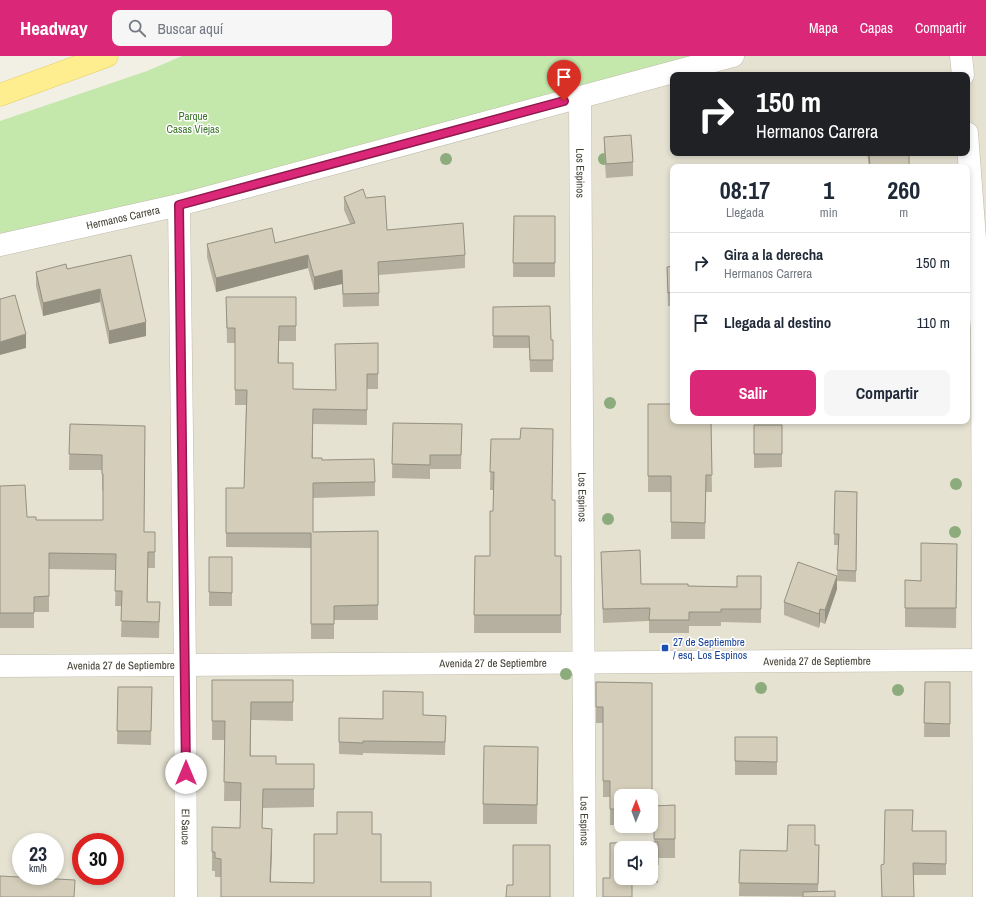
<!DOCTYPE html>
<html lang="es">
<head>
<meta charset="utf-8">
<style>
  body { margin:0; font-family:"Archivo Narrow",sans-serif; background:#f6f6f7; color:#1f2937; height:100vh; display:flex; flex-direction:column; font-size:15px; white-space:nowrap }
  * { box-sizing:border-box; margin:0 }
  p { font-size:13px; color:#747a83 }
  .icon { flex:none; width:22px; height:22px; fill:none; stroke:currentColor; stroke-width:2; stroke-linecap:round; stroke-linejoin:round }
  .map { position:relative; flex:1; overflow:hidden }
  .side { position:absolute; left:670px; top:108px; width:300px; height:260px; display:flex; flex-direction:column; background:#fff; border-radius:8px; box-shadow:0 2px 6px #0003 }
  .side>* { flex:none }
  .top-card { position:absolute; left:670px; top:16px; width:300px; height:84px; border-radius:8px; box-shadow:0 2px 6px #0003; background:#202124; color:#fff; overflow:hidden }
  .needle { width:26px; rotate:1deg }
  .controls { position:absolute; left:614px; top:733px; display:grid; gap:8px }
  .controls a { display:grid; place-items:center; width:44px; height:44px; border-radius:8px; background:#fff; box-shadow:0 2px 6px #0003; font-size:20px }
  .speed { position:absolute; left:12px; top:777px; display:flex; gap:8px; font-size:20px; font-weight:700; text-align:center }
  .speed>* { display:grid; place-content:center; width:52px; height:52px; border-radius:50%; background:#fff; box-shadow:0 2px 6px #0003; line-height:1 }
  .speed small { font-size:10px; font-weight:400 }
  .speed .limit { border:6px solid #d22; background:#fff; color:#111 }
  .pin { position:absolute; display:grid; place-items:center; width:34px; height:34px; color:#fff; margin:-41px -17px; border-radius:50% 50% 50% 0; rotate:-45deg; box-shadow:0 0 4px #0007 }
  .pin .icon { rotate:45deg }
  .me { position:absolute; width:44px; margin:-22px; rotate:0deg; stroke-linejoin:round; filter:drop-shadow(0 0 3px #0008) }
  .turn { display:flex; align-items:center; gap:14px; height:84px; padding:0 20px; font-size:18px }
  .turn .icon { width:52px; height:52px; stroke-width:2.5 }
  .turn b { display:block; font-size:28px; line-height:34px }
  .eta { display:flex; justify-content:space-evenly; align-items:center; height:68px; text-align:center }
  .eta b { font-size:24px; font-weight:700; line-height:28px }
  .primary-button { display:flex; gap:8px; margin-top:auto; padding:8px 20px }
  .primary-button a { flex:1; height:46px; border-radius:8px; background:#db2777; color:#fff; font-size:16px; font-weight:700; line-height:46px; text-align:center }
  .primary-button a+a { background:#f6f6f7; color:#1f2937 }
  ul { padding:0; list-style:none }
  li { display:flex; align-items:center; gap:12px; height:60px; padding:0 20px; border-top:1px solid #e0e1e3 }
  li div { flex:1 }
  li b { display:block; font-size:15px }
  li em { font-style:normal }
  header { display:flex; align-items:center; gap:24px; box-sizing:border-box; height:56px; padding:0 20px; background:#db2777; color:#fff }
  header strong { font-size:19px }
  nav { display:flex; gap:22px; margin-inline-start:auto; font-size:14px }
  .search { width:280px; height:36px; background:#f6f6f7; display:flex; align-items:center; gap:10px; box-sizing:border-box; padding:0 14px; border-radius:8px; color:#747a83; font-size:15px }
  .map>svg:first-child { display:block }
  .residential { fill:#e6e2d2; fill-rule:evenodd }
  .green { fill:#c4e7ac }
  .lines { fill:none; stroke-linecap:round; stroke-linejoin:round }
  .minor-casing { stroke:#c0bba9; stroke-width:23 }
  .major-casing { stroke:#e3ce60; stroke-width:23 }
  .minor { stroke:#fff; stroke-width:22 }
  .major { stroke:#feee90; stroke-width:22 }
  .tree { fill:#8dac7d }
  .wall { fill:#b5b09f; fill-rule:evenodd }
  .shaded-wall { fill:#949082 }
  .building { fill:#d3cdb9; stroke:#949082 }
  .route-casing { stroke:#8e194d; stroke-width:10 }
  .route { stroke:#db2777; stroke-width:7 }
  .transit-dot { fill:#1a4fb4; stroke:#fff; stroke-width:1.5 }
  .labels { text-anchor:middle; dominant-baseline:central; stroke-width:3; stroke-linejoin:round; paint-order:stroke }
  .park-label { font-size:11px; fill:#3a7528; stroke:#fff }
  .street-label { font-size:11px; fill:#444034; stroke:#fff }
  .transit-label { font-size:11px; fill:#164399; stroke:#fff; text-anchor:start }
</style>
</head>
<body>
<header>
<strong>Headway</strong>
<div class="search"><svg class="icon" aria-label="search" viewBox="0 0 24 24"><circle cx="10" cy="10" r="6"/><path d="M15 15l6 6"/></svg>Buscar aquí</div>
<nav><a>Mapa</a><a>Capas</a><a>Compartir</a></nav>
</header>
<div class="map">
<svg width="986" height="841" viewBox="0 0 986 841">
  <rect width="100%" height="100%" fill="#f2f0e4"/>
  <path class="residential" d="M 695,0 L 986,0 L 986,841 L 0,841 L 0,183 ZM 673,19 L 967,19 L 967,97 L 673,97 ZM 673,111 L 967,111 L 967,365 L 673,365 ZM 621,740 L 651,740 L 651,770 L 621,770 ZM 21,786 L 55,786 L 55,820 L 21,820 ZM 81,786 L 115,786 L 115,820 L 81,820 ZM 621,792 L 651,792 L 651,822 L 621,822 Z"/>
  <path class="green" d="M 182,0 L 695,0 L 53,172 L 0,183 L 0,65 L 147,15 Z"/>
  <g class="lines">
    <defs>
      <g id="minor">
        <path d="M 961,0 L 963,19"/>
        <path id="s1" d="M 580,41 L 585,841"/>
        <path d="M 967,77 L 982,275 L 984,841"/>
        <path id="s2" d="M 179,149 L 185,609 L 186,841"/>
        <path id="s3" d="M 0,189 L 179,149 L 733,0"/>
        <path id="s4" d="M 0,610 L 986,604"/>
      </g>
      <path id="major" d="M 0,39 L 107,0"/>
    </defs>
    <use href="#minor" class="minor-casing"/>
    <use href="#major" class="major-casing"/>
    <use href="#minor" class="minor"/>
    <use href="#major" class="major"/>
  </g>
  <g class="tree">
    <circle cx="446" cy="103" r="6"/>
    <circle cx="604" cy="103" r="6"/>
    <circle cx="610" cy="347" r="6"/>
    <circle cx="956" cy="428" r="6"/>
    <circle cx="608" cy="463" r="6"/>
    <circle cx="955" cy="476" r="6"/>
    <circle cx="566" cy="618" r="6"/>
    <circle cx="761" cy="632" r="6"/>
    <circle cx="898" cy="634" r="6"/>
  </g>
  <path class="wall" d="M 604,81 L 633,106 L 633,120 L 606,122 L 604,94 Z
    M 867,97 L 909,97 L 909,111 L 869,111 Z
    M 344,141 L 366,142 L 387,174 L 465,199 L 465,212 L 379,219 L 379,250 L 343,251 L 342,228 L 314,234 L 308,212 L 216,236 L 207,201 L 207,188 L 275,187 L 350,168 L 344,154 Z
    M 514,160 L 555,160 L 555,221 L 513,221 Z
    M 131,199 L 146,280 L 109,288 L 100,246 L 43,260 L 36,230 L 36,216 L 67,213 Z
    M 673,210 L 673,250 L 668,250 L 667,211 Z
    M 226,241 L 296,241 L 296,285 L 279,285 L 279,307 L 293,333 L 336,334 L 378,287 L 378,333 L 367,333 L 367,369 L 313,368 L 313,402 L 322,404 L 375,426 L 375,440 L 313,442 L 313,476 L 378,475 L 378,564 L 334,564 L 334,583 L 311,583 L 311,492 L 226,491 L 226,432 L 244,432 L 246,349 L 235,349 L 235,287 L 227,287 Z
    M 493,251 L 551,284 L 553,284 L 553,316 L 530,316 L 529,292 L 493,292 Z
    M 648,348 L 711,365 L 712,436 L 706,436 L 705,483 L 671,483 L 671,436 L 648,436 Z
    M 393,367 L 462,368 L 461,413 L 430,413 L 430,423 L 392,422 Z
    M 70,368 L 145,370 L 144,476 L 155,476 L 155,512 L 148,512 L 147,546 L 160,546 L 159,582 L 121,581 L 122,550 L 115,550 L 116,514 L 49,513 L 49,556 L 34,556 L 34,572 L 0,572 L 0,430 L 27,461 L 36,464 L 103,464 L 103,434 L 102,434 L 102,414 L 69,414 Z
    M 754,369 L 782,369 L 782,411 L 754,412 Z
    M 491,383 L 552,444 L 555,500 L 561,500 L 561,577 L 474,577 L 475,500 L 490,500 L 493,455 L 494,434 L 490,434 Z
    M 835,435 L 857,436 L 856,526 L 837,525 L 838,489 L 834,489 Z
    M 957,488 L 956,572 L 905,571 L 905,524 L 921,525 Z
    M 601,496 L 641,528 L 688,530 L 737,531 L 761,520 L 761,567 L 721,566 L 721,570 L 689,570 L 689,577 L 649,577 L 649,565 L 603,567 Z
    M 209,501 L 232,501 L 232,550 L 209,550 Z
    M 837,533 L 825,568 L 820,566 L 819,572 L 784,559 L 784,546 Z
    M 212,624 L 293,624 L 293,665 L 251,664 L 251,700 L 276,700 L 276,708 L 314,708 L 314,751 L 263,752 L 262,772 L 272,773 L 271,826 L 314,827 L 314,778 L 337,778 L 337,756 L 372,756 L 372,778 L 381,778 L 381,826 L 431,826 L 431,841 L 221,841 L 221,821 L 215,821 L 215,815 L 212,815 L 212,771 L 240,772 L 240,745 L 224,745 L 225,684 L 212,684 Z
    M 596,626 L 652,627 L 652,769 L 651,769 L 651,740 L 621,740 L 621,769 L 610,769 L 610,741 L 603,741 L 603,667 L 596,667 Z
    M 925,626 L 950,626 L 950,681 L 924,681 Z
    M 118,631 L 152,631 L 151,689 L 117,688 Z
    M 423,659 L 446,660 L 445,699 L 363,697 L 363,699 L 339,698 L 339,686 L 383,663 Z
    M 735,681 L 777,681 L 777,719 L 735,719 Z
    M 538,710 L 537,768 L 483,768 L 483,748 Z
    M 675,749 L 675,802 L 658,802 L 658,827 L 632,827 L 632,841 L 603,841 L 603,822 L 610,822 L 610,787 L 654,786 L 654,750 ZM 621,792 L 651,792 L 651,822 L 621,822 Z
    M 913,775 L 946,775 L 946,819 L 913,819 L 914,841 L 882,841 L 881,809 L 884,808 Z
    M 815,789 L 819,789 L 818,836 L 835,841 L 739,840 L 740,794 L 787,795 Z"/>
  <path class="shaded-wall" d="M 308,199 L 308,212 L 216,236 L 216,222 Z
    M 342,214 L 342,228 L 314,234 L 314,221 Z
    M 100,233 L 100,246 L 43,260 L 43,247 Z
    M 146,266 L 146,280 L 109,288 L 109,275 Z
    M 26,278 L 26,292 L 0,299 L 0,286 Z
    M 148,496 L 148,512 L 147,561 L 147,546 Z
    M 837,520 L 837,533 L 825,568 L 825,554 Z
    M 820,553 L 820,566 L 819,572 L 819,558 Z
    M 272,773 L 272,791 L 270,841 L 270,826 Z"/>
  <path class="building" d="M 631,79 L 633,106 L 606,108 L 604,81 Z
    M 869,97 L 909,97 L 909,111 L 861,111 L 870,111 Z
    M 363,133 L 366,142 L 385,140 L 387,174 L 463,167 L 465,199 L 378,206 L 379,237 L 343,238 L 342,214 L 314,221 L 308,199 L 216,222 L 207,188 L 272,172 L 275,187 L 355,167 L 344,141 Z
    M 514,160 L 555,160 L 555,207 L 513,207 Z
    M 131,199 L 146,266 L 109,275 L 100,233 L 43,247 L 36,216 L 66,208 L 67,213 Z
    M 673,210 L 673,236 L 668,237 L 667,211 Z
    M 15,239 L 26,278 L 0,286 L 0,243 Z
    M 226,241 L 296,241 L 296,270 L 279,270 L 278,307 L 293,307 L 293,333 L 336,334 L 335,288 L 378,287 L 378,318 L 367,318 L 367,354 L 313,353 L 312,402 L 322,402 L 322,404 L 374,403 L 375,426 L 313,427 L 313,476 L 378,475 L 378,549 L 334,550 L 334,568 L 311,568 L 311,477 L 226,477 L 226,432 L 244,432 L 247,334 L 235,334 L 235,272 L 227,272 Z
    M 550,250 L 551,284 L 553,284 L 553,304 L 530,304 L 529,280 L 493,280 L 493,251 Z
    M 648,348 L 673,348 L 673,365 L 711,365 L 712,419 L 706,419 L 705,467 L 671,466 L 671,420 L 648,420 Z
    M 393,367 L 462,368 L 461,399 L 430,399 L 430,409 L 392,408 Z
    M 70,368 L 145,370 L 144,476 L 155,476 L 155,496 L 148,496 L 147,546 L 160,546 L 159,566 L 121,565 L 122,535 L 115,535 L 116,498 L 49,497 L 49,540 L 34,541 L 34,557 L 0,557 L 0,430 L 25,429 L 27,461 L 36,461 L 36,464 L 103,464 L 103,418 L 102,418 L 102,399 L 69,398 Z
    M 754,369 L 782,369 L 782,398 L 754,398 Z
    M 521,372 L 553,373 L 552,444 L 555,444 L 555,500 L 561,500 L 561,559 L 474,559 L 475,500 L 490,500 L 490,455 L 493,455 L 494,416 L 490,416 L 491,383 L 520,383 Z
    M 835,435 L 857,436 L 856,515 L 837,514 L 839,478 L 834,478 Z
    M 921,487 L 957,488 L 956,552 L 905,552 L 905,524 L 921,525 Z
    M 640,494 L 641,528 L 688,528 L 688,530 L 737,531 L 737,520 L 761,520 L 761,553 L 721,553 L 721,556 L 689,556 L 689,564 L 649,564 L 650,552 L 603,553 L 601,496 Z
    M 209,501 L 232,501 L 232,537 L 209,536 Z
    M 798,506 L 837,520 L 825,554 L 820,553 L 819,558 L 784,546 Z
    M 212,624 L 293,624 L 293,646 L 251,646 L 250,700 L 276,700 L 276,708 L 314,708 L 314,733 L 263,733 L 262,772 L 272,773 L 270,826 L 314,827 L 314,778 L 337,778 L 337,756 L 372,756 L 372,778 L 381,778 L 381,826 L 431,826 L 431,841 L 221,841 L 221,803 L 215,802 L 215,796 L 212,796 L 212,771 L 240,772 L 241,727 L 224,726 L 225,665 L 212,665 Z
    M 596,626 L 652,627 L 652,753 L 651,753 L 651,740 L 621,740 L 621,753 L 610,753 L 610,725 L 603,725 L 603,651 L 596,651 Z
    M 925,626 L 950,626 L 950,668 L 924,667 Z
    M 118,631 L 152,631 L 151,675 L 117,675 Z
    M 383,635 L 423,636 L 423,659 L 446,660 L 445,686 L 363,685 L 363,687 L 339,686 L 339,662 L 383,663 Z
    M 735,681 L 777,681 L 777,706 L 735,705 Z
    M 484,690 L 538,691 L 537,749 L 483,748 Z
    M 675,749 L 675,783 L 654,783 L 654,750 Z
    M 885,754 L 913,754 L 912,775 L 946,775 L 946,808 L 913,807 L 914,841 L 882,841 L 881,809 L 884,808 Z
    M 788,769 L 815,769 L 815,789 L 819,789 L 818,828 L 739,827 L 740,794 L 787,795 Z
    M 658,786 L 658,809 L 651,809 L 651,792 L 621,792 L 621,822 L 632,822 L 632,841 L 603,841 L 603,822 L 610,822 L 610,787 Z
    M 513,789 L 550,789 L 550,841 L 506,841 L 507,829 L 513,829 Z
    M 0,820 L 75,824 L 74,841 L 0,841 Z
    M 835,835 L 835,841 L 803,841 L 803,836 Z"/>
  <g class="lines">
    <defs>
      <path id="route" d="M 186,717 L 179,149 L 564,45"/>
    </defs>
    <use href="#route" class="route-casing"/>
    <use href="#route" class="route"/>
  </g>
  <rect class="transit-dot" x="661" y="588" width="8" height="8" rx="2"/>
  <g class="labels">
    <g class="park-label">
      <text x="193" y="60">Parque<tspan x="193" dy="13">Casas Viejas</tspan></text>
    </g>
    <g class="street-label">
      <text stroke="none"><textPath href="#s1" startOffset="76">Los Espinos</textPath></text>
      <text stroke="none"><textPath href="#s3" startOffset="126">Hermanos Carrera</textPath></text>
      <text stroke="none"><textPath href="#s1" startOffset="400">Los Espinos</textPath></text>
      <text stroke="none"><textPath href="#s4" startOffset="817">Avenida 27 de Septiembre</textPath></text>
      <text stroke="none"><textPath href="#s4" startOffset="493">Avenida 27 de Septiembre</textPath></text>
      <text stroke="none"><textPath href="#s4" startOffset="121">Avenida 27 de Septiembre</textPath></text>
      <text stroke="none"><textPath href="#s1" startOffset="724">Los Espinos</textPath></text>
      <text stroke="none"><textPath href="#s2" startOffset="622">El Sauce</textPath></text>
    </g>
    <g class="transit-label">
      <text x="673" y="586">27 de Septiembre<tspan x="673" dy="13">/ esq. Los Espinos</tspan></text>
    </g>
  </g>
</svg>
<div class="controls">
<a><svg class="needle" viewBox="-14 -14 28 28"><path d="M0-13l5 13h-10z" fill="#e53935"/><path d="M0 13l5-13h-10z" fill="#747a83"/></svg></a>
<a><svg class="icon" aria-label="sound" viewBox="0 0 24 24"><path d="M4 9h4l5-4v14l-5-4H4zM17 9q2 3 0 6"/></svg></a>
</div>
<div class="speed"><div>23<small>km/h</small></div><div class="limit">30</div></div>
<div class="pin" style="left:564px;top:45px;background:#d93025"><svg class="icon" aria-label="arrive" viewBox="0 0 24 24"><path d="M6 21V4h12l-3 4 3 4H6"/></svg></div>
<svg class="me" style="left:186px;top:717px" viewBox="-20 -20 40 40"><circle r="19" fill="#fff"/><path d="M0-13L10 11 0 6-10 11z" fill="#db2777"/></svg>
<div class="top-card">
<div class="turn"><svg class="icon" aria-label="right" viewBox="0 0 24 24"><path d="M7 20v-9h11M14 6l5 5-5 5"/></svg><div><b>150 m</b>Hermanos Carrera</div></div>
</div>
<section class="side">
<div class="eta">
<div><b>08:17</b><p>Llegada</p></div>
<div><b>1</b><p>min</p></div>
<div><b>260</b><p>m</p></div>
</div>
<ul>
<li><svg class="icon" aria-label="right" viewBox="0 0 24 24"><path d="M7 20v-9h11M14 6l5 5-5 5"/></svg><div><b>Gira a la derecha</b><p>Hermanos Carrera</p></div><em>150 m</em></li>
<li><svg class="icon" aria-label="arrive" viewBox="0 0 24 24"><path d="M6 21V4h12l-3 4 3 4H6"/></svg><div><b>Llegada al destino</b></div><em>110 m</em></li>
</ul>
<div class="primary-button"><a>Salir</a><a>Compartir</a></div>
</section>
</div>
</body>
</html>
